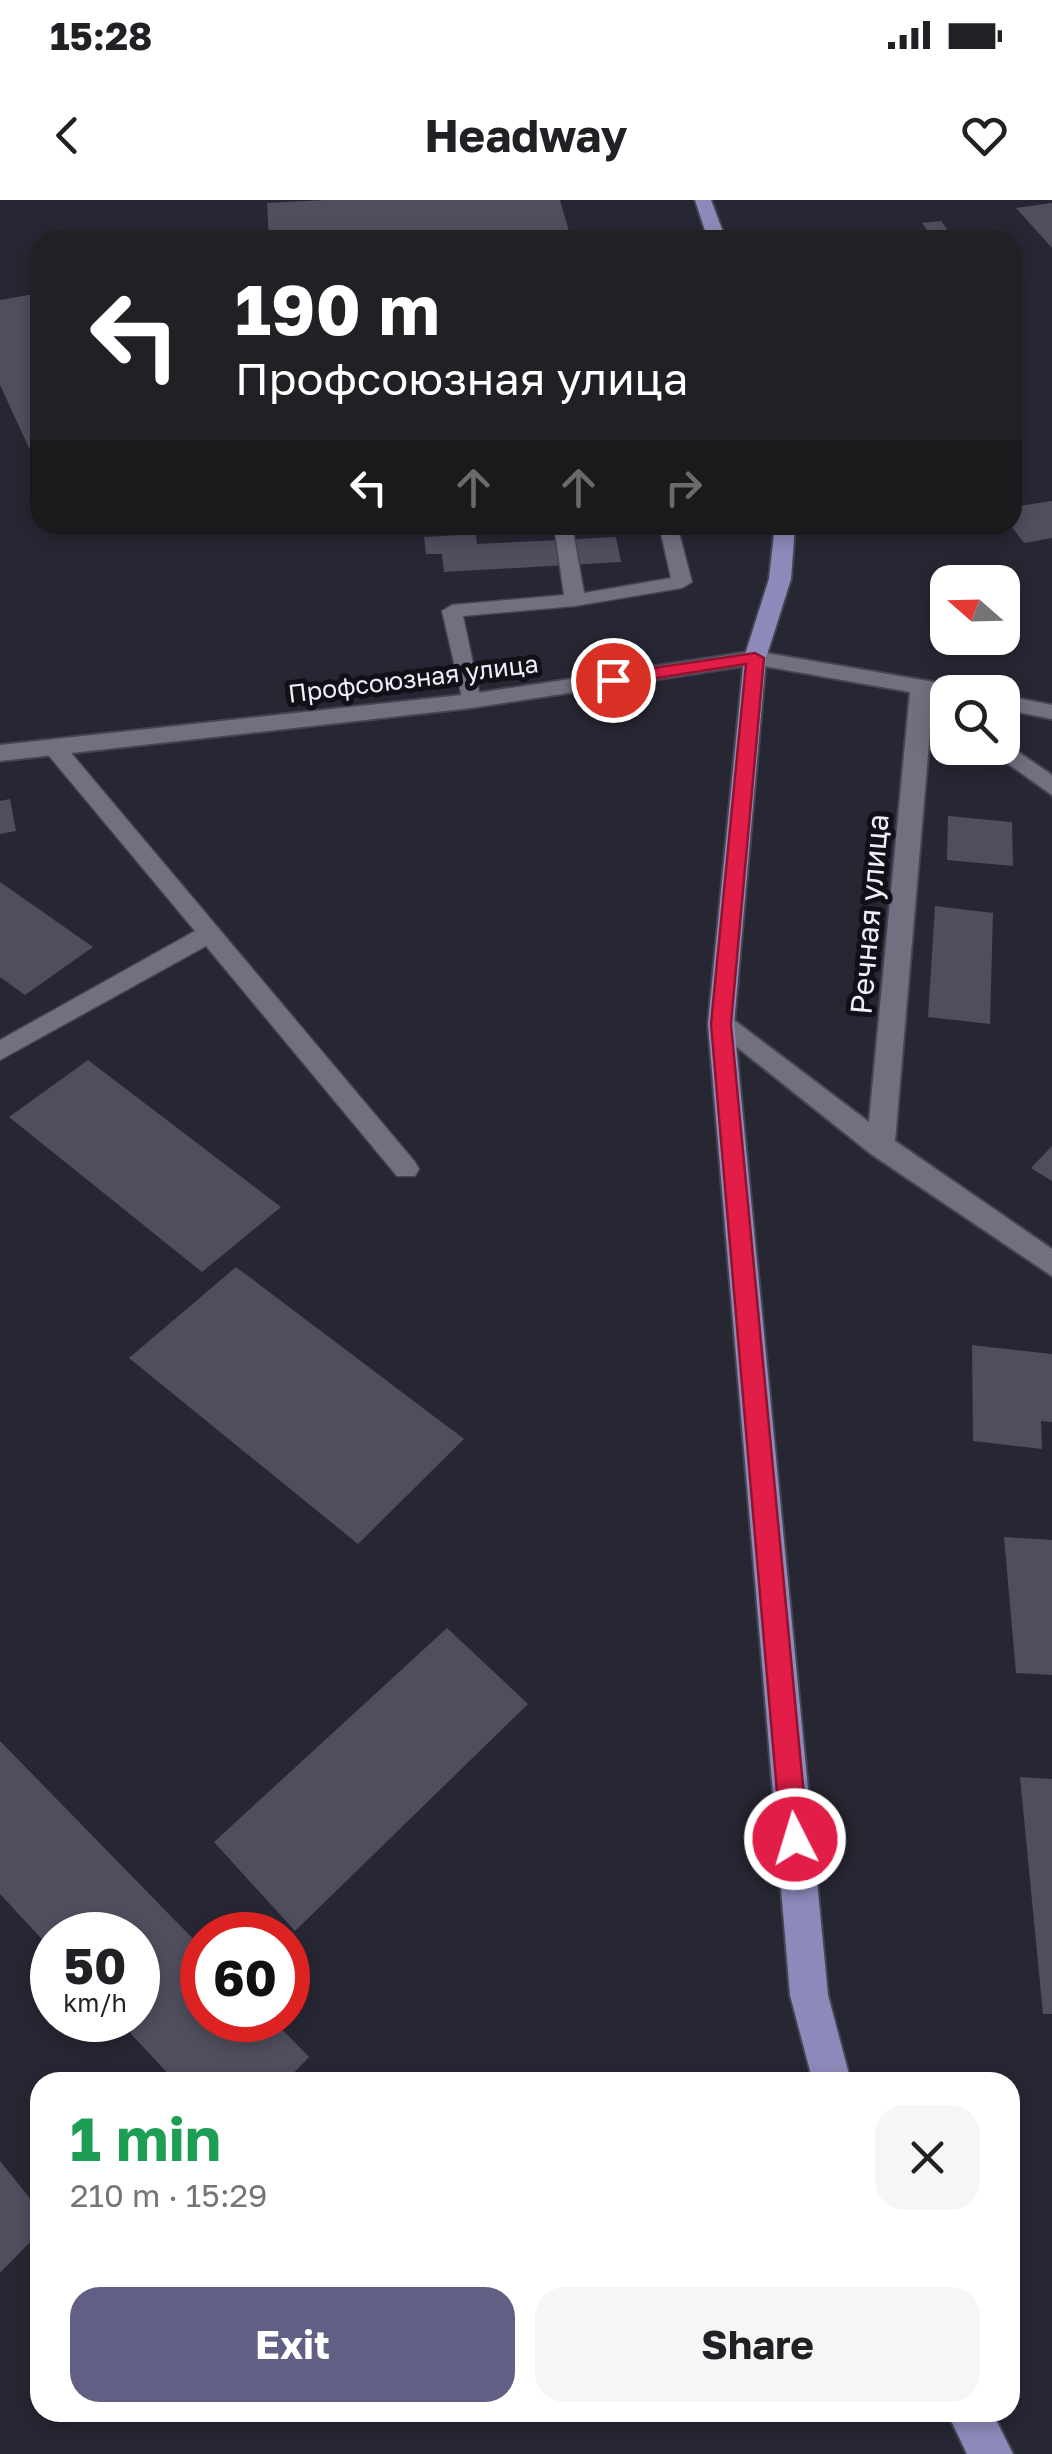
<!DOCTYPE html>
<html lang="en">
<head>
<meta charset="utf-8">
<style>
  body { margin:0; font-family:"Golos Text",sans-serif; background:#f6f6f6; color:#202124; height:100vh; display:flex; flex-direction:column; font-size:38px; white-space:nowrap }
  * { box-sizing:border-box; margin:0 }
  p { font-size:32px; color:#757577 }
  .icon { flex:none; width:55px; height:55px; fill:none; stroke:currentColor; stroke-width:2; stroke-linecap:round; stroke-linejoin:round }
  .map { position:relative; flex:1; overflow:hidden }
  .side { position:absolute; left:30px; top:1872px; width:990px; height:350px; display:flex; flex-direction:column; background:#fff; border-radius:30px; box-shadow:0 5px 15px #0003 }
  .side>* { flex:none }
  .guide { position:absolute; left:30px; top:30px; width:992px; height:305px; border-radius:30px; box-shadow:0 5px 15px #0003; background:#202124; color:#fff; overflow:hidden }
  .needle { width:65px; rotate:290deg }
  .fabs { position:absolute; left:930px; top:365px; display:grid; gap:20px }
  .fabs a { display:grid; place-items:center; width:90px; height:90px; border-radius:20px; background:#fff; box-shadow:0 5px 15px #0003; font-size:50px }
  .speed { position:absolute; left:30px; top:1712px; display:flex; gap:20px; font-size:50px; font-weight:700; text-align:center }
  .speed>* { display:grid; place-content:center; width:130px; height:130px; border-radius:50%; background:#fff; box-shadow:0 5px 15px #0003; line-height:1 }
  .speed small { font-size:25px; font-weight:400 }
  .speed .limit { border:15px solid #d22; background:#fff; color:#111 }
  .pin { position:absolute; display:grid; place-items:center; width:85px; height:85px; color:#fff; margin:-42px; border:5px solid #fff; border-radius:50%; box-shadow:0 2px 10px #0007 }
  .me { position:absolute; width:110px; margin:-55px; rotate:355deg; stroke-linejoin:round; filter:drop-shadow(0 0 8px #0008) }
  .turn { display:flex; align-items:center; gap:35px; height:210px; padding:0 40px; font-size:45px }
  .turn .icon { width:130px; height:130px; stroke-width:2.5 }
  .turn b { display:block; font-size:70px; line-height:85px }
  .lanes { display:flex; align-items:center; height:95px; padding:0 40px; background:#0003; justify-content:center; gap:50px; direction:ltr }
  .lanes .off { opacity:.35 }
  .round { display:grid; place-items:center; flex:none; width:105px; height:105px; border-radius:30px; background:#f6f6f6 }
  .overview { display:flex; align-items:center; justify-content:space-between; height:170px; padding:0 40px }
  h1 { font-size:60px; font-weight:700; line-height:75px; color:#1e9e55 }
  .primary-button { display:flex; gap:20px; margin-top:auto; padding:20px 40px }
  .primary-button a { flex:1; height:115px; border-radius:30px; background:#616084; color:#fff; font-size:40px; font-weight:700; line-height:115px; text-align:center }
  .primary-button a+a { background:#f6f6f6; color:#202124 }
  .status { display:flex; justify-content:space-between; align-items:center; height:70px; padding:0 50px; background:#fff; direction:ltr }
  .status svg { height:28px; fill:currentColor }
  header { display:flex; justify-content:space-between; align-items:center; height:130px; padding:0 40px; background:#fff; font-size:45px; font-weight:700 }
  .map>svg:first-child { display:block }
  .building { fill:#4e4e5d }
  .lines { fill:none; stroke-linecap:round; stroke-linejoin:round }
  .service-casing { stroke:#454551; stroke-width:3 }
  .minor-casing { stroke:#454551; stroke-width:4 }
  .secondary-casing { stroke:#454551; stroke-width:4 }
  .primary-casing { stroke:#454551; stroke-width:4 }
  .service { fill:#707080; fill-rule:evenodd }
  .minor { fill:#707080; fill-rule:evenodd }
  .secondary { fill:#707080; fill-rule:evenodd }
  .primary { fill:#8c8aba; fill-rule:evenodd }
  .route { fill:#e11d48; stroke:#92132f; stroke-width:2.5 }
  .labels { text-anchor:middle; dominant-baseline:central; stroke-width:10; stroke-linejoin:round; paint-order:stroke }
  .far-street-label { font-size:25px; fill:#eeeef8; stroke:#101017 }
  .street-label { font-size:30px; fill:#eeeef8; stroke:#101017 }
</style>
</head>
<body>
<div class="status"><b>15:28</b><svg viewBox="0 0 49 12"><path d="M0 12V9h3v3zM5 12V6h3v6zM10 12V3h3v9zM15 12V0h3v12zM26 1h20v11H26zM47 4h2v5h-2z"/></svg></div>
<header><svg class="icon" aria-label="back" viewBox="0 0 24 24"><path d="M15 5l-7 7 7 7"/></svg>Headway<svg class="icon" aria-label="heart" viewBox="0 0 24 24"><path d="M12 20l-8-8c-3-5 5-10 8-4 3-6 11-1 8 4z"/></svg></header>
<div class="map">
<svg width="1052" height="2254" viewBox="0 0 1052 2254">
  <rect width="100%" height="100%" fill="#272734"/>
  <path class="building" d="M 325,0 L 560,0 L 570,35 L 481,40 L 269,40 L 267,3 Z
    M 1052,3 L 1052,48 L 1016,8 Z
    M 941,21 L 955,40 L 934,40 L 922,23 Z
    M 40,93 L 40,245 L 29,248 L 0,185 L 0,100 Z
    M 1052,301 L 1052,338 L 1024,343 L 1012,327 L 1012,307 Z
    M 476,334 L 477,344 L 616,337 L 621,362 L 444,372 L 442,354 L 426,354 L 424,337 Z
    M 10,599 L 16,631 L 0,634 L 0,601 Z
    M 948,616 L 1012,622 L 1013,666 L 947,660 Z
    M 0,682 L 93,747 L 25,795 L 0,777 Z
    M 935,706 L 993,713 L 990,824 L 928,817 Z
    M 88,860 L 281,1007 L 202,1072 L 9,917 Z
    M 1052,946 L 1052,981 L 1031,968 Z
    M 236,1067 L 464,1239 L 358,1344 L 129,1158 Z
    M 972,1145 L 1052,1154 L 1052,1222 L 1041,1221 L 1042,1249 L 973,1241 Z
    M 1004,1337 L 1052,1340 L 1052,1475 L 1016,1473 Z
    M 447,1428 L 528,1504 L 295,1731 L 214,1642 Z
    M 0,1541 L 202,1748 L 202,1820 L 273,1820 L 309,1857 L 285,1882 L 176,1882 L 118,1820 L 138,1820 L 138,1735 L 52,1735 L 52,1750 L 0,1694 Z
    M 1020,1577 L 1052,1579 L 1052,1814 L 1043,1814 Z
    M 0,1961 L 40,2011 L 40,2032 L 0,2073 Z"/>
  <g class="lines">
    <defs>
      <path id="service" d="M 554,325 L 572,325 L 584,393 L 671,378 L 659,325 L 677,325 L 692,382 L 682,388 L 575,406 L 463,416 L 481,501 L 471,508 L 464,506 L 442,411 L 452,405 L 564,395 Z
        M 53,539 L 61,541 L 415,962 L 419,969 L 415,976 L 397,976 L 206,746 L 0,860 L 0,840 L 195,731 L 45,551 L 42,546 Z"/>
      <path id="minor" d="M 755,451 L 951,485 L 962,492 L 948,492 L 948,498 L 933,496 L 895,941 L 1052,1049 L 1052,1076 L 871,954 L 708,824 L 712,817 L 730,817 L 869,922 L 910,492 L 747,463 L 744,458 Z
        M 1002,495 L 1052,505 L 1052,519 L 1002,509 Z
        M 1002,541 L 1052,575 L 1052,595 L 993,553 L 990,548 L 1002,548 Z"/>
      <path id="secondary" d="M 755,451 L 766,458 L 763,463 L 471,508 L 0,561 L 0,545 L 471,494 Z"/>
      <path id="primary" d="M 695,0 L 711,0 L 726,40 L 708,40 Z
        M 775,325 L 795,325 L 791,379 L 766,458 L 734,824 L 828,1795 L 851,1882 L 813,1882 L 790,1795 L 708,824 L 744,458 L 769,379 Z
        M 947,2212 L 992,2212 L 1013,2254 L 967,2254 Z"/>
    </defs>
    <use href="#service" class="service-casing"/>
    <use href="#minor" class="minor-casing"/>
    <use href="#secondary" class="secondary-casing"/>
    <use href="#primary" class="primary-casing"/>
    <use href="#service" class="service"/>
    <use href="#minor" class="minor"/>
    <use href="#secondary" class="secondary"/>
    <use href="#primary" class="primary"/>
  </g>
  <path class="route" d="M 755,453 L 764,458 L 731,824 L 808,1639 L 804,1649 L 795,1653 L 785,1649 L 781,1639 L 711,824 L 746,464 L 613,485 L 605,480 L 613,474 Z"/>
  <g class="labels">
    <g class="far-street-label">
      <text transform="translate(413 478) rotate(-7)">Профсоюзная улица</text>
    </g>
    <g class="street-label">
      <text transform="translate(869 714) rotate(-85)">Речная улица</text>
    </g>
  </g>
</svg>
<div class="fabs">
<a><svg class="needle" viewBox="-14 -14 28 28"><path d="M0-13l5 13h-10z" fill="#e53935"/><path d="M0 13l5-13h-10z" fill="#757577"/></svg></a>
<a><svg class="icon" aria-label="search" viewBox="0 0 24 24"><circle cx="10" cy="10" r="6"/><path d="M15 15l6 6"/></svg></a>
</div>
<div class="speed"><div>50<small>km/h</small></div><div class="limit">60</div></div>
<div class="pin" style="left:613px;top:480px;background:#d93025"><svg class="icon" aria-label="arrive" viewBox="0 0 24 24"><path d="M6 21V4h12l-3 4 3 4H6"/></svg></div>
<svg class="me" style="left:795px;top:1639px" viewBox="-20 -20 40 40"><circle r="17" fill="#e11d48" stroke="#fff" stroke-width="3"/><path d="M0-11L8 9 0 5-8 9z" fill="#fff"/></svg>
<div class="guide">
<div class="turn"><svg class="icon" aria-label="left" viewBox="0 0 24 24"><path d="M17 20v-9H6M10 6l-5 5 5 5"/></svg><div><b>190 m</b>Профсоюзная улица</div></div>
<div class="lanes"><svg class="icon" aria-label="left" viewBox="0 0 24 24"><path d="M17 20v-9H6M10 6l-5 5 5 5"/></svg><svg class="icon off" aria-label="ahead" viewBox="0 0 24 24"><path d="M12 20V5M6 11l6-6 6 6"/></svg><svg class="icon off" aria-label="ahead" viewBox="0 0 24 24"><path d="M12 20V5M6 11l6-6 6 6"/></svg><svg class="icon off" aria-label="right" viewBox="0 0 24 24"><path d="M7 20v-9h11M14 6l5 5-5 5"/></svg></div>
</div>
<section class="side">
<div class="overview"><div><h1>1 min</h1><p>210 m · 15:29</p></div><a class="round"><svg class="icon" aria-label="close" viewBox="0 0 24 24"><path d="M6 6l12 12M18 6L6 18"/></svg></a></div>
<div class="primary-button"><a>Exit</a><a>Share</a></div>
</section>
</div>
</body>
</html>
